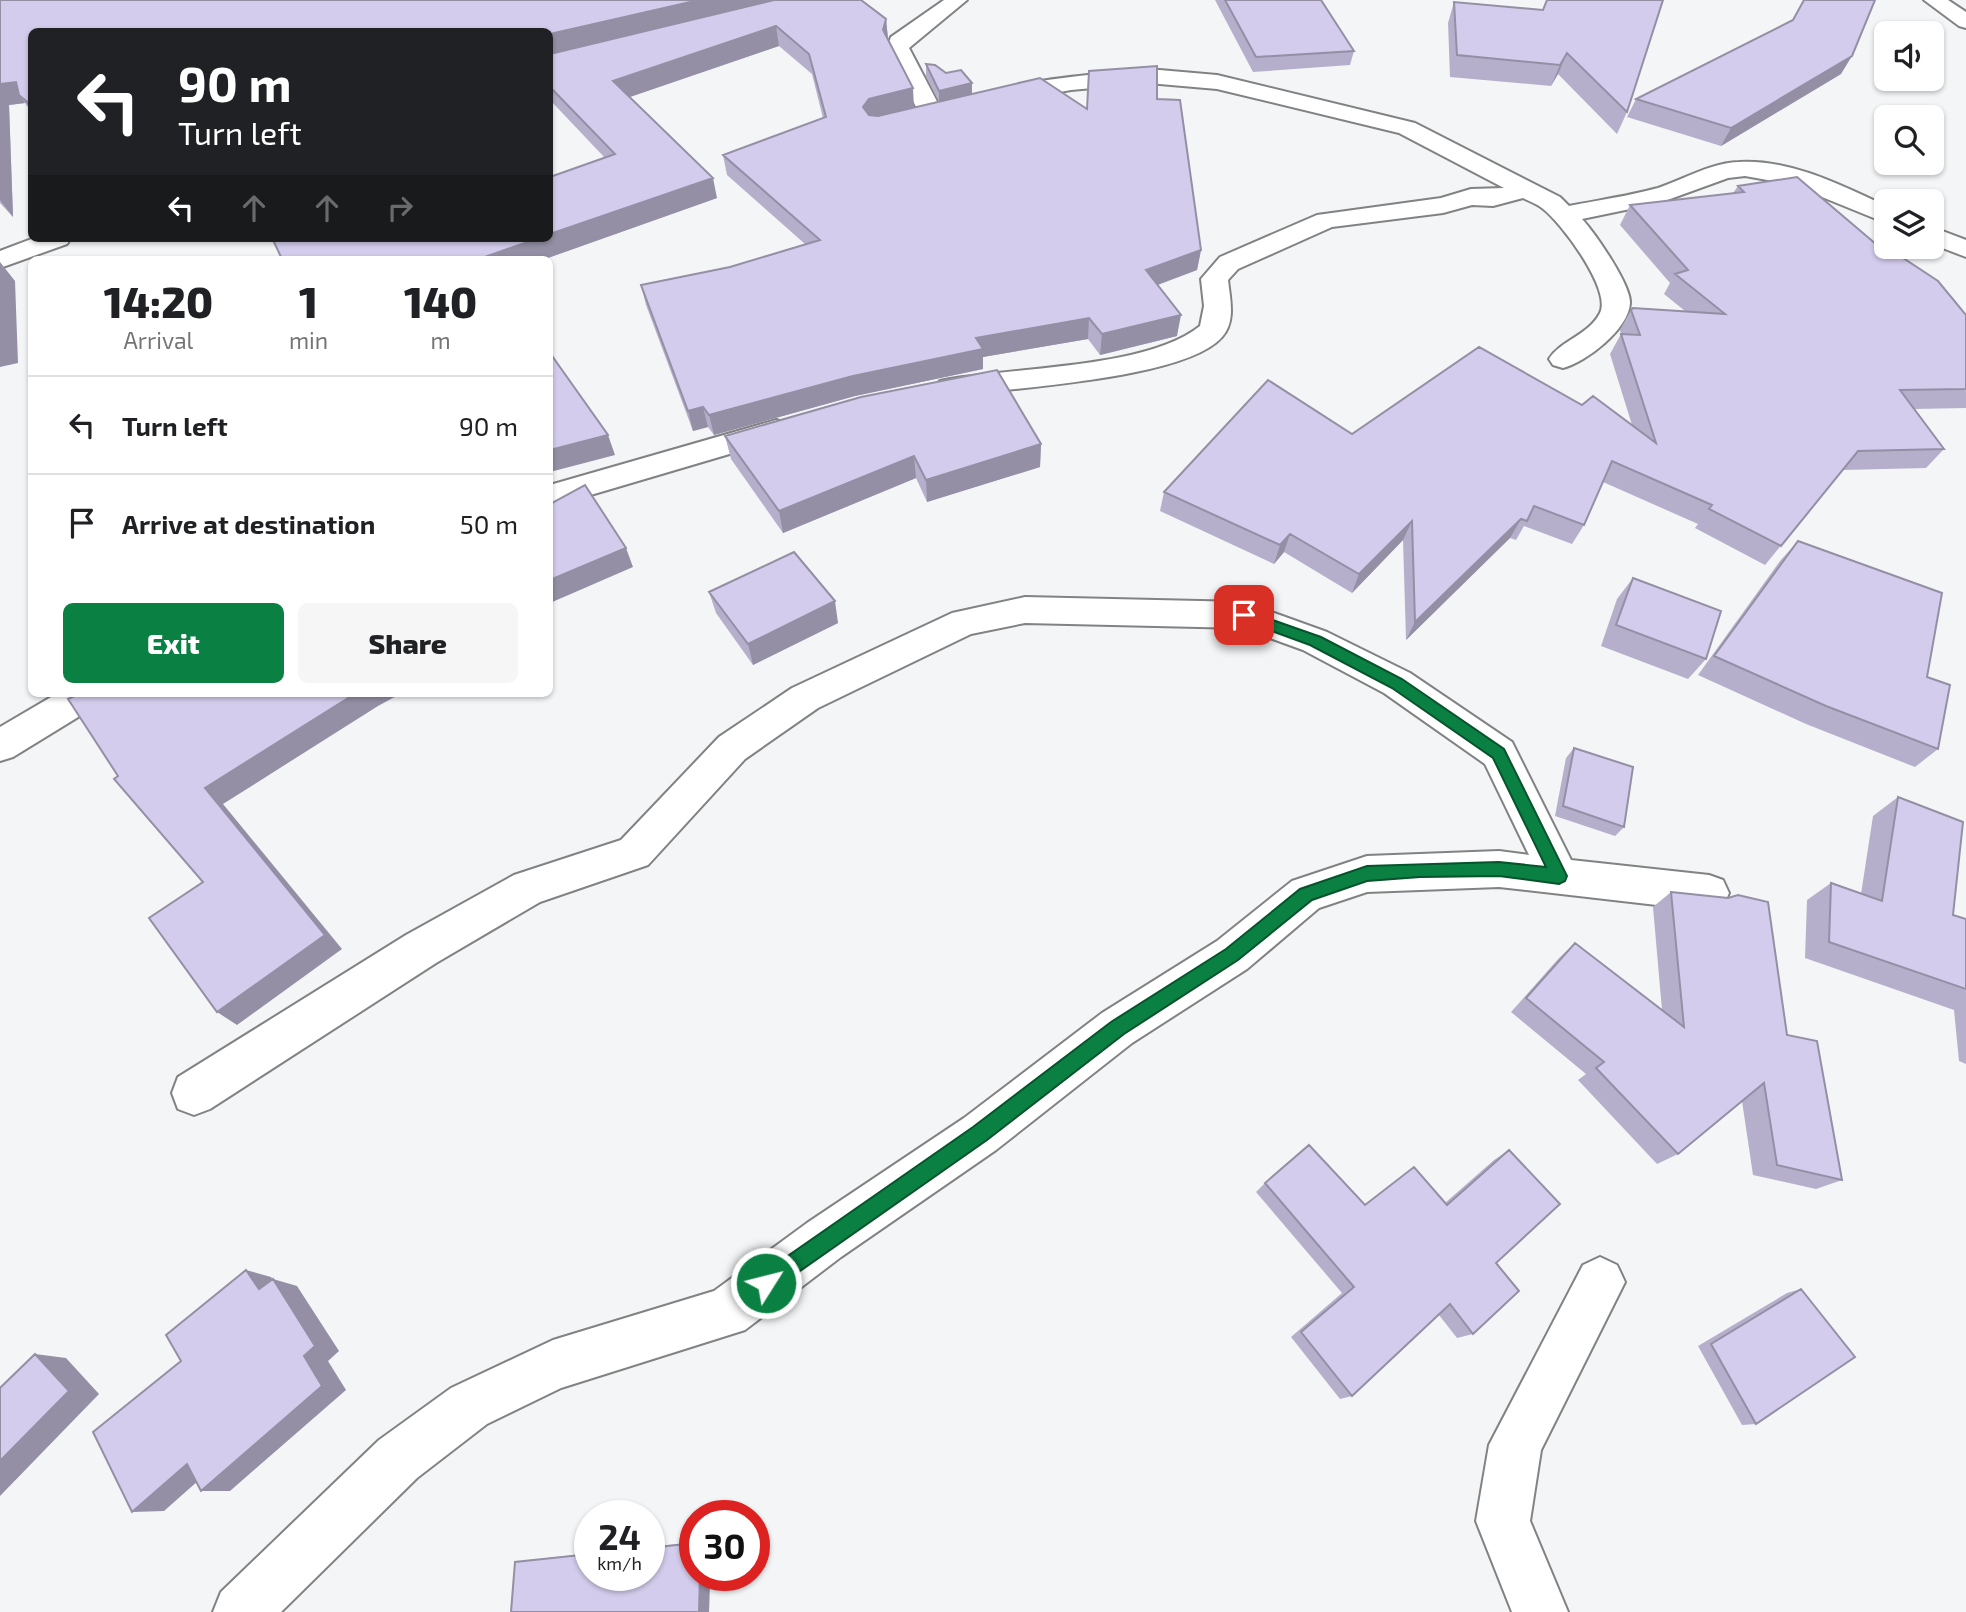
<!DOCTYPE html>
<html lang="en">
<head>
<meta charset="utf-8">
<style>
  body { margin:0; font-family:"Exo 2",sans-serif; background:#f6f6f6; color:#202124; height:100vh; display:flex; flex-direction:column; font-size:26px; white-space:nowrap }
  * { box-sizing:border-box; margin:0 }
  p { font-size:23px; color:#757577 }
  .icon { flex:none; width:38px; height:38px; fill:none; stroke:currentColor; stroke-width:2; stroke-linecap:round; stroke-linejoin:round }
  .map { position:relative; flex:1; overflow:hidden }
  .sheet { position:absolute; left:28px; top:256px; width:525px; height:441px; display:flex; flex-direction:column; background:#fff; border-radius:10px; box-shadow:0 2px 5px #0004 }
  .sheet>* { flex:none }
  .top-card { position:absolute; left:28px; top:28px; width:525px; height:214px; border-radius:10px; box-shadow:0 2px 5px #0004; background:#202124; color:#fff; overflow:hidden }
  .tools { position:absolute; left:1874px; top:21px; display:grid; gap:14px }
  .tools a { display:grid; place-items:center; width:70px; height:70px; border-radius:10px; background:#fff; box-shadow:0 2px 5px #0004; font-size:35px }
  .speed { position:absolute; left:574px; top:1500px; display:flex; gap:14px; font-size:35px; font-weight:700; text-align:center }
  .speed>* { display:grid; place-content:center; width:91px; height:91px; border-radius:50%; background:#fff; box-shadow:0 2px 5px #0004; line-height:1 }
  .speed small { font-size:18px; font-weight:400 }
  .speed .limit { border:10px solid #d22; background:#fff; color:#111 }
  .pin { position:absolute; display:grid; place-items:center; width:60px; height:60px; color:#fff; margin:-30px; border-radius:14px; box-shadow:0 4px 10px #0006 }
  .me { position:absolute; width:77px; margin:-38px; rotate:54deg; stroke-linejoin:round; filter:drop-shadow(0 0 5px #0008) }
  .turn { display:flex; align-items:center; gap:24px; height:147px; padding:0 35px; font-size:32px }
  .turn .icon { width:91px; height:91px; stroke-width:2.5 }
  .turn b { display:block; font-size:49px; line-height:60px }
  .lanes { display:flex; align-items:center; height:66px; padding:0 35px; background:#0003; justify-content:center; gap:35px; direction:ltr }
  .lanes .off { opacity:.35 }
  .eta { display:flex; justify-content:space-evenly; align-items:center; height:119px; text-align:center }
  .eta b { font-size:42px; font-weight:800; line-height:49px }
  .action { display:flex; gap:14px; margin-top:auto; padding:14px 35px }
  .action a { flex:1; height:80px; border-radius:10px; background:#0b8043; color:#fff; font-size:28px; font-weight:800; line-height:80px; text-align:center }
  .action a+a { background:#f6f6f6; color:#202124 }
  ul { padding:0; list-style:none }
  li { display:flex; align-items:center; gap:21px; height:98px; padding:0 35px; border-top:2px solid #e0e0e0 }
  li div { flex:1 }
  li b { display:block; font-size:26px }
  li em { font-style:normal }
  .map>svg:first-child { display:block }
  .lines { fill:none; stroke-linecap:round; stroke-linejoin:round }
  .minor-casing { stroke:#818283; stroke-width:4 }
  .minor { fill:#fff; fill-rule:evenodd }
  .wall { fill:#b6afcb }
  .shaded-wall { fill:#948fa5 }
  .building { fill:#d4ccec; stroke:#948fa5; stroke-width:2 }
  .route { fill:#0b8043; stroke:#07532c; stroke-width:2 }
</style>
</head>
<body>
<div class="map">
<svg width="1966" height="1612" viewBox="0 0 1966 1612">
  <rect width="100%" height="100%" fill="#f4f5f6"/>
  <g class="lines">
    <defs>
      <path id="minor" d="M 944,0 L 967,0 L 909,48 L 942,111 L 938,116 L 922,116 L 918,111 L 887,48 L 891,37 Z
        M 1924,0 L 1948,0 L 1966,12 L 1966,28 L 1959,26 Z
        M 1148,69 L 1217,75 L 1415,123 L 1560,197 L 1569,206 C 1599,200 1629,196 1658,188 C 1685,179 1710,163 1739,162 C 1790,159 1841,185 1886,206 L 1886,223 L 1790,184 L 1745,176 L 1728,178 L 1659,203 L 1582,219 C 1595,233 1631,285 1630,303 C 1629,329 1586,362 1563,368 L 1553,365 L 1549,359 C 1561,340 1589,335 1600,313 C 1612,290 1561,222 1542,208 C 1537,204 1529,201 1523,198 L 1493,206 L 1472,205 L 1443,213 L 1332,227 L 1238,269 L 1228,280 C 1230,299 1236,321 1222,337 C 1184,380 1010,387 950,397 L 940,395 L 935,388 L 940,381 L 950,379 C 1018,367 1148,368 1200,326 L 1204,306 L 1201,279 L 1220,257 L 1317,215 L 1441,198 L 1471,189 L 1504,188 L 1399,133 L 1217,89 L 1148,83 L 1071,90 L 999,103 L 988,96 C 998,81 1123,72 1148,69 Z
        M 1932,227 L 1966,240 L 1966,257 L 1932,244 Z
        M 34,238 L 71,238 L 67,244 L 0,268 L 0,251 Z
        M 776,420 L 787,423 L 791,430 L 787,437 L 550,507 L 550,485 Z
        M 1025,597 L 1244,602 L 1327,632 L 1410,673 L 1512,742 L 1571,860 L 1709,875 L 1723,880 L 1729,893 L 1723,906 L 1709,911 L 1499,887 L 1367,892 L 1319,908 L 1247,969 L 1132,1043 L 996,1150 L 841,1257 L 745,1330 L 561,1388 L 487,1424 L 417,1478 L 281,1612 L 213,1612 L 221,1592 L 379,1440 L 451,1388 L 553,1340 L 714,1291 L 807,1223 L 964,1118 L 1102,1013 L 1217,941 L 1292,881 L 1367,856 L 1499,851 L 1529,855 L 1485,764 L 1384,693 L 1303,650 L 1242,628 L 1025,623 L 971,634 L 818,708 L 745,759 L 648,865 L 540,902 L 436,963 L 210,1109 L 194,1115 L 178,1109 L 172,1093 L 178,1077 L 406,935 L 514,875 L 621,840 L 719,737 L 792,688 L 952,613 Z
        M 58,693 L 106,693 L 101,703 L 13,757 L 0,761 L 0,727 Z
        M 1600,1257 L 1617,1265 L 1625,1282 L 1541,1450 L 1530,1521 L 1568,1612 L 1512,1612 L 1476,1521 L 1489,1445 L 1583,1265 Z"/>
    </defs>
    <use href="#minor" class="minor-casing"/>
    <use href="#minor" class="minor"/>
  </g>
  <path class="wall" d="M 0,0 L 886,19 L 888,38 L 914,108 L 939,102 L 926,76 L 926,64 L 972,83 L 972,94 L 1087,109 L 1089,71 L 1157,99 L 1201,250 L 1197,270 L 1158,285 L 1177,336 L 1100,355 L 1088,339 L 983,357 L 983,369 L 855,396 L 714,435 L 708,427 L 693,431 L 646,305 L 641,285 L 730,267 L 805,244 L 727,175 L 723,155 L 823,118 L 812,74 L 779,46 L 630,97 L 717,198 L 545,259 L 282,259 L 550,238 L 605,158 L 550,100 L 550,32 L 32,32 L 32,113 L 25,103 L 9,105 L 13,217 L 0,203 Z
    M 1215,0 L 1321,0 L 1354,51 L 1350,65 L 1253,72 Z
    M 1454,2 L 1543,10 L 1627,112 L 1617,134 L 1558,74 L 1551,86 L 1450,77 L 1448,23 Z
    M 1841,74 L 1721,146 L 1627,117 L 1636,99 Z
    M 1738,186 L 1890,256 L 1966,315 L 1966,408 L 1915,409 L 1944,449 L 1926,468 L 1843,470 L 1765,565 L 1695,528 L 1698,524 L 1603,482 L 1584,525 L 1572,544 L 1524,526 L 1516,540 L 1510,538 L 1406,640 L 1403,540 L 1352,593 L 1284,552 L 1274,564 L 1160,511 L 1164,492 L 1352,434 L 1582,405 L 1632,425 L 1610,354 L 1621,334 L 1620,330 L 1631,310 L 1685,311 L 1664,294 L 1670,283 L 1620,225 L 1630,205 L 1733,193 Z
    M 725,436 L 1041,444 L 1040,467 L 927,502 L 916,478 L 783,533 L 731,459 Z
    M 1798,541 L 1927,677 L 1938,749 L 1915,767 L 1806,724 L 1698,675 L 1780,561 Z
    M 1633,578 L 1706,659 L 1688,679 L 1601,646 L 1617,599 Z
    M 709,592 L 838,623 L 753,665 L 716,613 Z
    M 1574,748 L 1624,827 L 1615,836 L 1555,816 L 1566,758 Z
    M 1898,797 L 1953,915 L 1966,919 L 1966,1064 L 1959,1061 L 1954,1010 L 1805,958 L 1807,900 L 1831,883 L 1861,894 L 1873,816 Z
    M 1671,892 L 1787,1035 L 1842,1180 L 1816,1189 L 1753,1175 L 1742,1101 L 1678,1154 L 1657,1164 L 1578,1080 L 1586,1074 L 1511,1012 L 1559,958 L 1575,943 L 1662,1010 L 1653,907 Z
    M 1509,1150 L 1496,1263 L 1473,1334 L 1457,1338 L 1439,1315 L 1352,1396 L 1340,1399 L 1291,1337 L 1342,1293 L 1256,1192 L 1265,1183 L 1364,1205 L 1445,1203 L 1494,1160 Z
    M 1801,1289 L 1756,1424 L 1742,1425 L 1698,1346 L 1787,1293 Z
    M 695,1542 L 695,1575 L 710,1575 L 709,1612 L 511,1612 L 515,1562 L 590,1553 L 590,1575 L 649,1575 L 649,1547 Z"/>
  <path class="shaded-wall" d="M 699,0 L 785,0 L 550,55 L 550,34 Z
    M 886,19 L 888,39 L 883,30 Z
    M 776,26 L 779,46 L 618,101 L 613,81 Z
    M 1567,53 L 1558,74 L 1551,86 L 1560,65 Z
    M 1852,56 L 1841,74 L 1721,146 L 1731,128 Z
    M 16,82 L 19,95 L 25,103 L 9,105 L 13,217 L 0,200 L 0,84 Z
    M 972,83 L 972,95 L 939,102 L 939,91 Z
    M 913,88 L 914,108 L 870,119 L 863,107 L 869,99 Z
    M 713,178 L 717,198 L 545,259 L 479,259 L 539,238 L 550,238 L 550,234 Z
    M 1201,250 L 1197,270 L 1143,290 L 1146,270 Z
    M 0,262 L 15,281 L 18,363 L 0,367 Z
    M 1181,315 L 1177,336 L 1100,355 L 1102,334 Z
    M 1089,318 L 1088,339 L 983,357 L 983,369 L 855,396 L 714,435 L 709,415 L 976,338 Z
    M 703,407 L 708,427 L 693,431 L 688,411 Z
    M 608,435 L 615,455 L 550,472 L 550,450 Z
    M 1041,444 L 1040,467 L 927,502 L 926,480 Z
    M 914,456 L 916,478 L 783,533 L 779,511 Z
    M 1521,519 L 1510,538 L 1406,640 L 1415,622 Z
    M 1412,521 L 1403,540 L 1352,593 L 1359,574 Z
    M 1290,534 L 1284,552 L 1274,564 L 1280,545 Z
    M 626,548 L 633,567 L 550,603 L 550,580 Z
    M 835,601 L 838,623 L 753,665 L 748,644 Z
    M 356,693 L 402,693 L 378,706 L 223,804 L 342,949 L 237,1025 L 217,1012 L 205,788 Z
    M 246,1270 L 271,1277 L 277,1286 L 273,1279 L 297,1286 L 339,1351 L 328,1361 L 346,1390 L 230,1491 L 201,1491 L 304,1356 Z
    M 35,1354 L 66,1358 L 99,1394 L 0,1496 L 0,1461 Z
    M 187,1464 L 216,1465 L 164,1511 L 132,1512 Z
    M 700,1575 L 710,1575 L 709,1612 L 699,1612 Z"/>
  <path class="building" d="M 0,0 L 699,0 L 550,34 L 550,32 L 32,32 L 32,106 L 19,95 L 16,82 L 0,84 Z
    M 774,0 L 861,0 L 886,19 L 883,30 L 913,88 L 869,99 L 863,107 L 869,115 L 878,116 L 1040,78 L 1087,109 L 1089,71 L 1157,66 L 1157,99 L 1180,100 L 1201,250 L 1146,270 L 1181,315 L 1102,334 L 1089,318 L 976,338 L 983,349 L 853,376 L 709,415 L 703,407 L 688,411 L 641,285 L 730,267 L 820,240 L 723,155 L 826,117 L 809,54 L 776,26 L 613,81 L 713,178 L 550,234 L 550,177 L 615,154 L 550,87 L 550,54 Z
    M 1225,0 L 1321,0 L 1354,51 L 1256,57 Z
    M 1547,0 L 1663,0 L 1627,112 L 1567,53 L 1560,65 L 1457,55 L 1454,2 L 1543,10 Z
    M 1804,0 L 1875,0 L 1852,56 L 1731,128 L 1636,99 L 1793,20 Z
    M 926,64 L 935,65 L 946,73 L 961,70 L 972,83 L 939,91 Z
    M 1797,177 L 1890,256 L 1897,254 L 1938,281 L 1966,315 L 1966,389 L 1900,390 L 1944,449 L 1858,451 L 1781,546 L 1709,509 L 1712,505 L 1612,461 L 1584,525 L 1534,506 L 1527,521 L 1521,519 L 1415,622 L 1412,521 L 1359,574 L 1290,534 L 1280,545 L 1164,492 L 1268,380 L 1352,434 L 1479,347 L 1582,405 L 1593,396 L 1656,443 L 1621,334 L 1640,335 L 1631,310 L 1633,308 L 1725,314 L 1675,274 L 1688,270 L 1630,205 L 1744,192 L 1738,186 Z
    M 272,238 L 539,238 L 479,259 L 282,259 Z
    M 550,353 L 608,435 L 550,450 Z
    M 997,370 L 1041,444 L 926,480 L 914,456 L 779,511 L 725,436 L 861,397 Z
    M 585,485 L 626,548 L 550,580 L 550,504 Z
    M 1798,541 L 1942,593 L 1927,677 L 1950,685 L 1938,749 L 1826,706 L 1714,656 Z
    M 794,552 L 835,601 L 748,644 L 709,592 Z
    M 1633,578 L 1721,611 L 1706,659 L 1616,625 Z
    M 81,693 L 356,693 L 205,788 L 325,935 L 217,1012 L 149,918 L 203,882 L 114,779 L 118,776 L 68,699 Z
    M 1574,748 L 1633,767 L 1624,827 L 1563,806 Z
    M 1898,797 L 1963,822 L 1953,915 L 1966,919 L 1966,989 L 1829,942 L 1831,883 L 1882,901 Z
    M 1671,892 L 1728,898 L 1738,895 L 1768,902 L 1787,1035 L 1817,1041 L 1842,1180 L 1777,1165 L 1764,1083 L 1678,1154 L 1596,1068 L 1604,1062 L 1526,998 L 1575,943 L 1684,1027 Z
    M 1309,1145 L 1365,1205 L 1414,1167 L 1447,1205 L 1509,1150 L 1560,1204 L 1496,1263 L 1519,1291 L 1473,1334 L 1450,1304 L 1352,1396 L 1301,1332 L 1354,1287 L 1265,1183 Z
    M 246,1270 L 259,1289 L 273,1279 L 315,1346 L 304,1356 L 322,1386 L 201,1491 L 187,1464 L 132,1512 L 93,1432 L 181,1361 L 166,1335 Z
    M 1801,1289 L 1855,1357 L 1756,1424 L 1711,1344 Z
    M 35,1354 L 69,1391 L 0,1461 L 0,1388 Z
    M 695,1543 L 695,1575 L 700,1575 L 699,1612 L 511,1612 L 515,1562 L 590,1554 L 590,1575 L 649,1575 L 649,1548 Z"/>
  <path class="route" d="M 1244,610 L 1321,637 L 1402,679 L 1504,749 L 1567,876 L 1565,881 L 1559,884 L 1499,876 L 1420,877 L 1367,881 L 1312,900 L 1238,960 L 1124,1034 L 987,1140 L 773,1290 L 766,1293 L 759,1290 L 756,1283 L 759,1276 L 973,1127 L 1111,1022 L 1226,949 L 1300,889 L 1367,866 L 1499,862 L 1546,867 L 1493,758 L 1392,688 L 1310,645 L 1239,619 L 1237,615 Z"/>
</svg>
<div class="tools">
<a><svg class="icon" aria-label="sound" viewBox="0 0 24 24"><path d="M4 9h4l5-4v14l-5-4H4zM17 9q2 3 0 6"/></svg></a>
<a><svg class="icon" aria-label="search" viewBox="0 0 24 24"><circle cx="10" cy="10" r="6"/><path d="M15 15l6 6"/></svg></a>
<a><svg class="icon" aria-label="layers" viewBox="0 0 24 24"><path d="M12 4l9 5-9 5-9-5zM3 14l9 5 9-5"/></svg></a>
</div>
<div class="speed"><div>24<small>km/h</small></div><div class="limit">30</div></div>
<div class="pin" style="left:1244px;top:615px;background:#d93025"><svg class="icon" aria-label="arrive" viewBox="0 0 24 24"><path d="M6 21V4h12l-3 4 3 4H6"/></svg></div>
<svg class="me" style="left:766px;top:1283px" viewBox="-20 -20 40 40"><circle r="17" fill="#0b8043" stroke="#fff" stroke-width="3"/><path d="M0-11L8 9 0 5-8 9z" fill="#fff"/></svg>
<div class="top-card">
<div class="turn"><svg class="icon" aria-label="left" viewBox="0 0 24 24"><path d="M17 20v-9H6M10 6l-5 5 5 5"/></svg><div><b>90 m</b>Turn left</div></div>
<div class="lanes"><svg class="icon" aria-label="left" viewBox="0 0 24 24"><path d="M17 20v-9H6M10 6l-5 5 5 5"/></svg><svg class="icon off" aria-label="ahead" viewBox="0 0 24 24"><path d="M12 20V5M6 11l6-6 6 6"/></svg><svg class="icon off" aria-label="ahead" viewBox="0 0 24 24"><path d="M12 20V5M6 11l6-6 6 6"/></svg><svg class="icon off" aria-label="right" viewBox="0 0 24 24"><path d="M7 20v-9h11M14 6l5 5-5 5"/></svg></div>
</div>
<section class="sheet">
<div class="eta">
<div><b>14:20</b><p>Arrival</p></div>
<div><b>1</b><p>min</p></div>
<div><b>140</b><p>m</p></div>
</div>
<ul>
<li><svg class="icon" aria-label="left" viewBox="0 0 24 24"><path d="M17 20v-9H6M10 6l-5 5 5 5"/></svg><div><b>Turn left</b></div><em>90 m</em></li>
<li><svg class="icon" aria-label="arrive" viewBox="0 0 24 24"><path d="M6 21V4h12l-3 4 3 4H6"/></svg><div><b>Arrive at destination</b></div><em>50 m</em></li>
</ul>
<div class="action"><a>Exit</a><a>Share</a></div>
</section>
</div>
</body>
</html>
